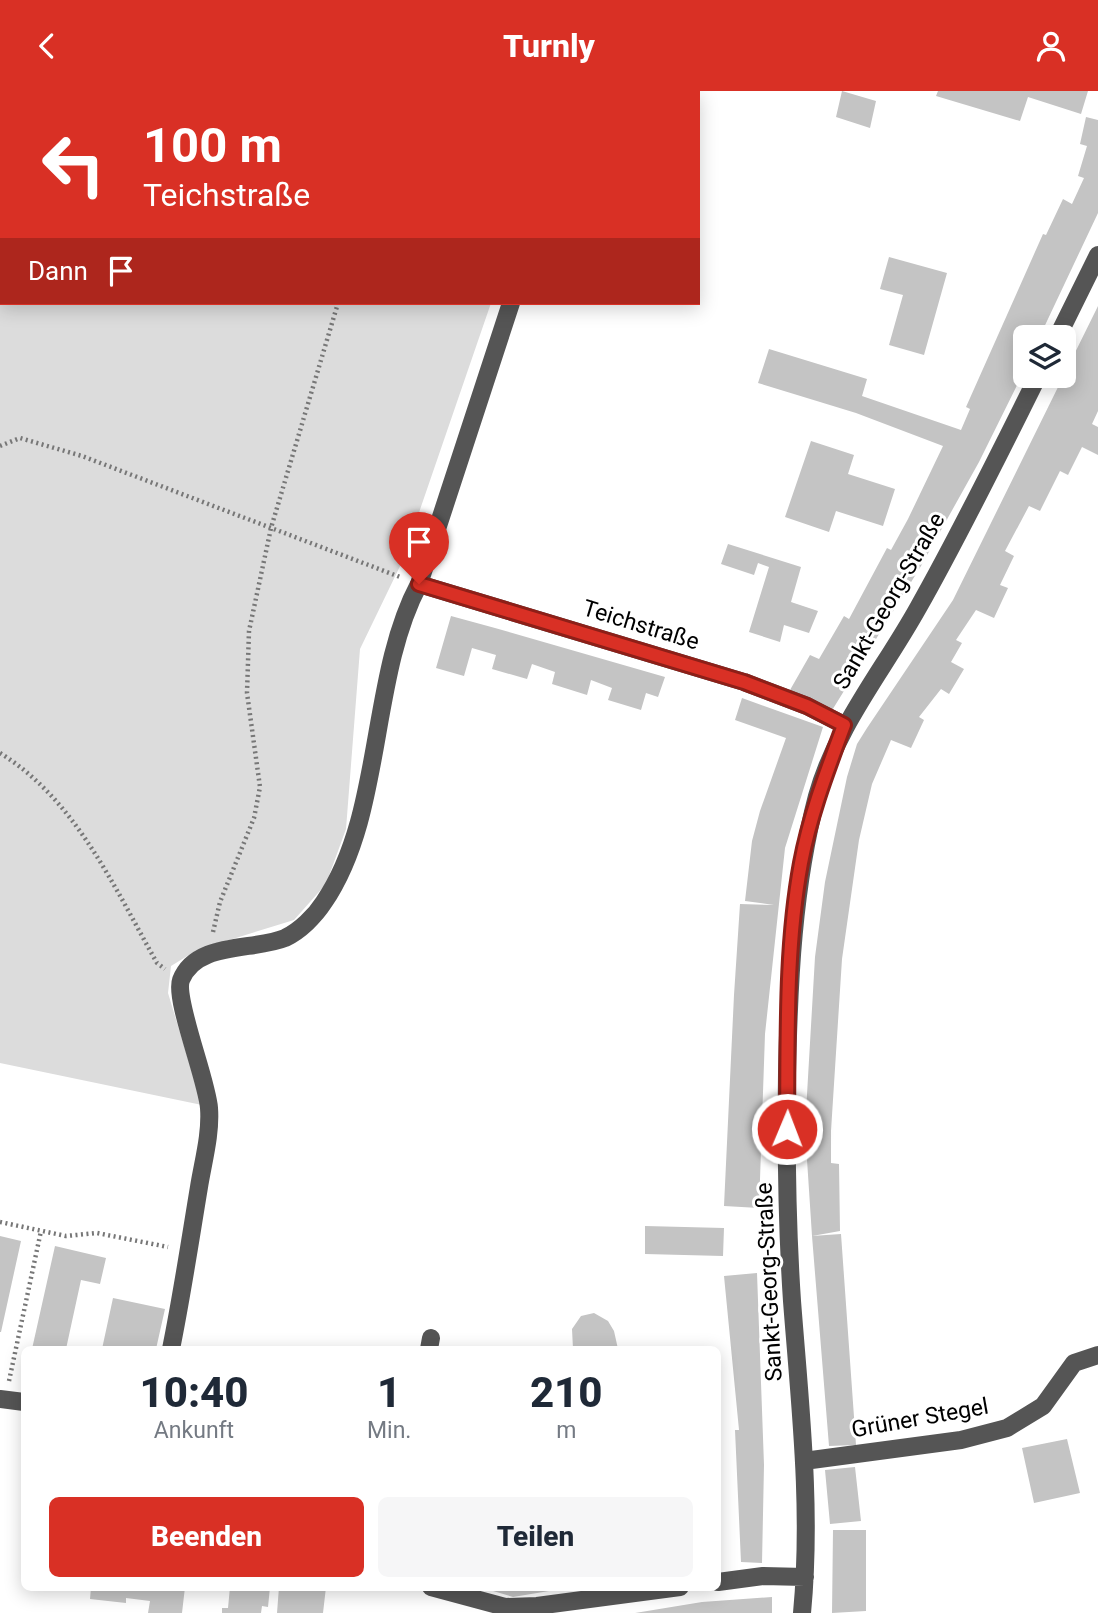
<!DOCTYPE html>
<html lang="de">
<head>
<meta charset="utf-8">
<style>
  body { margin:0; font-family:Roboto,sans-serif; background:#f6f6f7; color:#1f2937; height:100vh; display:flex; flex-direction:column; font-size:26px; white-space:nowrap }
  * { box-sizing:border-box; margin:0 }
  p { font-size:23px; color:#747a83 }
  .icon { flex:none; width:38px; height:38px; fill:none; stroke:currentColor; stroke-width:2; stroke-linecap:round; stroke-linejoin:round }
  .map { position:relative; flex:1; overflow:hidden }
  .drawer { position:absolute; left:21px; top:1255px; width:700px; height:245px; display:flex; flex-direction:column; background:#fff; border-radius:10px; box-shadow:0 4px 18px #0003 }
  .drawer>* { flex:none }
  .guide { position:absolute; left:0px; top:0px; width:700px; height:214px; box-shadow:0 4px 18px #0003; background:#d93025; color:#fff; overflow:hidden }
  .fabs { position:absolute; left:1013px; top:234px; display:grid; gap:14px }
  .fabs a { display:grid; place-items:center; width:63px; height:63px; border-radius:10px; background:#fff; box-shadow:0 4px 18px #0003; font-size:35px }
  .pin { position:absolute; display:grid; place-items:center; width:60px; height:60px; color:#fff; margin:-72px -30px; border-radius:50% 50% 50% 0; rotate:-45deg; box-shadow:0 0 7px #0007 }
  .pin .icon { rotate:45deg }
  .me { position:absolute; width:77px; margin:-38px; rotate:1deg; stroke-linejoin:round; filter:drop-shadow(0 0 5px #0008) }
  .turn { display:flex; align-items:center; gap:24px; height:147px; padding:0 28px; font-size:32px }
  .turn .icon { width:91px; height:91px; stroke-width:2.5 }
  .turn b { display:block; font-size:49px; line-height:60px }
  .then { display:flex; align-items:center; height:66px; padding:0 28px; background:#0003; gap:14px; font-size:26px }
  .eta { display:flex; justify-content:space-evenly; align-items:center; height:119px; text-align:center }
  .eta b { font-size:42px; font-weight:800; line-height:49px }
  .button { display:flex; gap:14px; margin-top:auto; padding:14px 28px }
  .button a { flex:1; height:80px; border-radius:10px; background:#d93025; color:#fff; font-size:28px; font-weight:800; line-height:80px; text-align:center }
  .button a+a { background:#f6f6f7; color:#1f2937 }
  header { display:flex; justify-content:space-between; align-items:center; height:91px; padding:0 28px; background:#d93025; color:#fff; font-size:32px; font-weight:800 }
  .map>svg:first-child { display:block }
  .green { fill:#dcdcdc }
  .building { fill:#c4c4c4 }
  .lines { fill:none; stroke-linecap:round; stroke-linejoin:round }
  .path { stroke:#777; stroke-width:4.5; stroke-dasharray:2 3.5; stroke-linecap:butt }
  .minor { stroke:#555; stroke-width:18 }
  .route-casing { stroke:#8d1f18; stroke-width:18 }
  .route { stroke:#d93025; stroke-width:12 }
  .labels { text-anchor:middle; dominant-baseline:central; stroke-width:6; stroke-linejoin:round; paint-order:stroke }
  .street-label { font-size:23px; fill:#000; stroke:#fff }
</style>
</head>
<body>
<header><svg class="icon" aria-label="back" viewBox="0 0 24 24"><path d="M15 5l-7 7 7 7"/></svg>Turnly<svg class="icon" aria-label="person" viewBox="0 0 24 24"><circle cx="12" cy="8" r="4"/><path d="M4 21q1-7 8-7t8 7"/></svg></header>
<div class="map">
<svg width="1098" height="1522" viewBox="0 0 1098 1522">
  <rect width="100%" height="100%" fill="#fff"/>
  <path class="green" d="M 0,0 L 524,0 L 2,2 L 2,212 L 491,212 L 402,471 L 360,558 L 346,738 L 326,793 L 294,829 L 197,859 L 171,875 L 168,902 L 202,1014 L 0,972 Z"/>
  <path class="building" d="M 842,0 L 876,10 L 870,37 L 836,26 Z
    M 938,0 L 1088,0 L 1081,23 L 1028,6 L 1020,30 L 936,5 Z
    M 1086,26 L 1098,29 L 1098,122 L 1039,247 L 1026,247 L 1026,276 L 979,371 L 921,475 L 831,621 L 790,599 L 810,564 L 819,568 L 844,525 L 849,528 L 887,457 L 891,459 L 908,428 L 943,355 L 856,322 L 758,292 L 769,258 L 867,288 L 862,305 L 961,339 L 970,318 L 966,316 L 1043,143 L 1046,144 L 1063,108 L 1072,113 L 1084,87 L 1078,85 L 1087,55 L 1080,53 Z
    M 889,166 L 947,182 L 924,264 L 889,254 L 903,204 L 880,198 Z
    M 1098,215 L 1098,320 L 1092,333 L 1098,336 L 1098,364 L 1082,356 L 1068,384 L 1060,380 L 1040,420 L 1029,415 L 1005,460 L 1014,465 L 1000,494 L 1008,497 L 994,527 L 976,519 L 956,549 L 962,552 L 951,571 L 964,578 L 949,603 L 941,598 L 919,626 L 924,629 L 911,657 L 891,649 L 872,693 L 859,749 L 842,868 L 831,1040 L 831,1072 L 839,1073 L 840,1140 L 812,1145 L 805,1038 L 815,866 L 825,791 L 847,686 L 857,653 L 867,637 L 953,509 Z
    M 811,350 L 854,364 L 848,383 L 895,398 L 883,435 L 836,420 L 829,441 L 785,426 Z
    M 728,453 L 801,476 L 791,511 L 818,520 L 809,542 L 784,534 L 780,551 L 749,541 L 769,476 L 758,472 L 754,484 L 721,473 Z
    M 451,525 L 495,537 L 665,586 L 658,606 L 646,602 L 641,619 L 608,609 L 612,597 L 591,589 L 587,604 L 552,593 L 555,581 L 532,573 L 527,588 L 492,578 L 496,564 L 472,557 L 464,585 L 436,577 Z
    M 742,607 L 823,636 L 785,757 L 765,943 L 759,1117 L 724,1115 L 734,904 L 740,813 L 774,814 L 745,810 L 752,750 L 760,720 L 786,647 L 735,629 Z
    M 645,1135 L 724,1137 L 723,1165 L 645,1163 Z
    M 841,1143 L 856,1354 L 829,1355 L 812,1145 Z
    M 0,1145 L 21,1150 L 1,1241 L 0,1241 Z
    M 55,1155 L 106,1167 L 100,1193 L 81,1189 L 66,1258 L 32,1258 Z
    M 757,1182 L 764,1374 L 762,1472 L 741,1471 L 735,1339 L 739,1339 L 724,1185 Z
    M 113,1207 L 165,1218 L 156,1258 L 102,1258 Z
    M 594,1222 L 608,1230 L 614,1240 L 618,1258 L 573,1258 L 572,1238 L 581,1225 Z
    M 1067,1348 L 1080,1402 L 1034,1412 L 1022,1357 Z
    M 855,1376 L 861,1430 L 830,1433 L 825,1379 Z
    M 833,1439 L 866,1439 L 866,1520 L 832,1522 Z
    M 91,1496 L 185,1496 L 182,1522 L 148,1522 L 150,1510 L 126,1507 L 126,1512 L 90,1508 Z
    M 230,1496 L 270,1496 L 268,1516 L 262,1515 L 261,1522 L 222,1522 L 222,1517 L 228,1517 Z
    M 279,1496 L 326,1496 L 323,1522 L 277,1522 Z
    M 573,1496 L 513,1506 L 483,1497 L 483,1496 Z
    M 772,1506 L 772,1522 L 635,1522 L 702,1511 Z"/>
  <g class="lines">
    <path class="path" d="M 7,2 L 8,0
      M 0,11 L 2,9
      M 0,70 L 2,71
      M 0,355 L 20,347 L 82,365 L 400,486
      M 0,662 C 76,709 114,796 157,872 L 165,878
      M 213,841 L 220,811 L 254,727 L 260,696 L 247,602 L 249,540 L 271,437 L 338,212
      M 0,1131 L 66,1145 L 97,1142 L 168,1156
      M 9,1290 L 41,1140"/>
    <path class="minor" d="M 550,2 L 551,0
      M 1057,247 L 1098,164
      M 419,493 L 744,591 L 807,615 L 844,634
      M 171,1258 C 182,1204 190,1150 199,1096 C 203,1071 211,1043 209,1017 C 207,989 174,908 181,889 C 196,850 254,860 285,847 C 300,840 315,825 324,811 C 384,723 369,587 419,493 L 511,212
      M 429,1258 L 431,1247
      M 0,1308 L 24,1311
      M 804,1370 L 961,1349 L 1007,1337 L 1043,1315 L 1074,1272 L 1098,1264
      M 718,1491 L 763,1485 L 805,1486
      M 431,1496 L 505,1516 L 537,1515 L 680,1496
      M 802,1522 C 812,1418 800,1314 792,1210 C 787,1135 786,1058 787,982 C 789,889 793,796 817,705 C 837,634 883,580 918,517 C 961,441 999,363 1038,285"/>
  </g>
  <g class="lines">
    <defs>
      <path id="route" d="M 419,493 L 744,591 L 807,615 L 844,634 C 827,680 810,724 801,772 C 785,859 788,950 787,1038"/>
    </defs>
    <use href="#route" class="route-casing"/>
    <use href="#route" class="route"/>
  </g>
  <g class="labels">
    <g class="street-label">
      <text transform="translate(889 510) rotate(-60)">Sankt-Georg-Straße</text>
      <text transform="translate(641 534) rotate(17)">Teichstraße</text>
      <text transform="translate(769 1191) rotate(-93)">Sankt-Georg-Straße</text>
      <text transform="translate(920 1327) rotate(-10)">Grüner Stegel</text>
    </g>
  </g>
</svg>
<div class="fabs">
<a><svg class="icon" aria-label="layers" viewBox="0 0 24 24"><path d="M12 4l9 5-9 5-9-5zM3 14l9 5 9-5"/></svg></a>
</div>
<div class="pin" style="left:419px;top:493px;background:#d93025"><svg class="icon" aria-label="arrive" viewBox="0 0 24 24"><path d="M6 21V4h12l-3 4 3 4H6"/></svg></div>
<svg class="me" style="left:787px;top:1038px" viewBox="-20 -20 40 40"><circle r="17" fill="#d93025" stroke="#fff" stroke-width="3"/><path d="M0-11L8 9 0 5-8 9z" fill="#fff"/></svg>
<div class="guide">
<div class="turn"><svg class="icon" aria-label="left" viewBox="0 0 24 24"><path d="M17 20v-9H6M10 6l-5 5 5 5"/></svg><div><b>100 m</b>Teichstraße</div></div>
<div class="then">Dann<svg class="icon" aria-label="arrive" viewBox="0 0 24 24"><path d="M6 21V4h12l-3 4 3 4H6"/></svg></div>
</div>
<section class="drawer">
<div class="eta">
<div><b>10:40</b><p>Ankunft</p></div>
<div><b>1</b><p>Min.</p></div>
<div><b>210</b><p>m</p></div>
</div>
<div class="button"><a>Beenden</a><a>Teilen</a></div>
</section>
</div>
</body>
</html>
